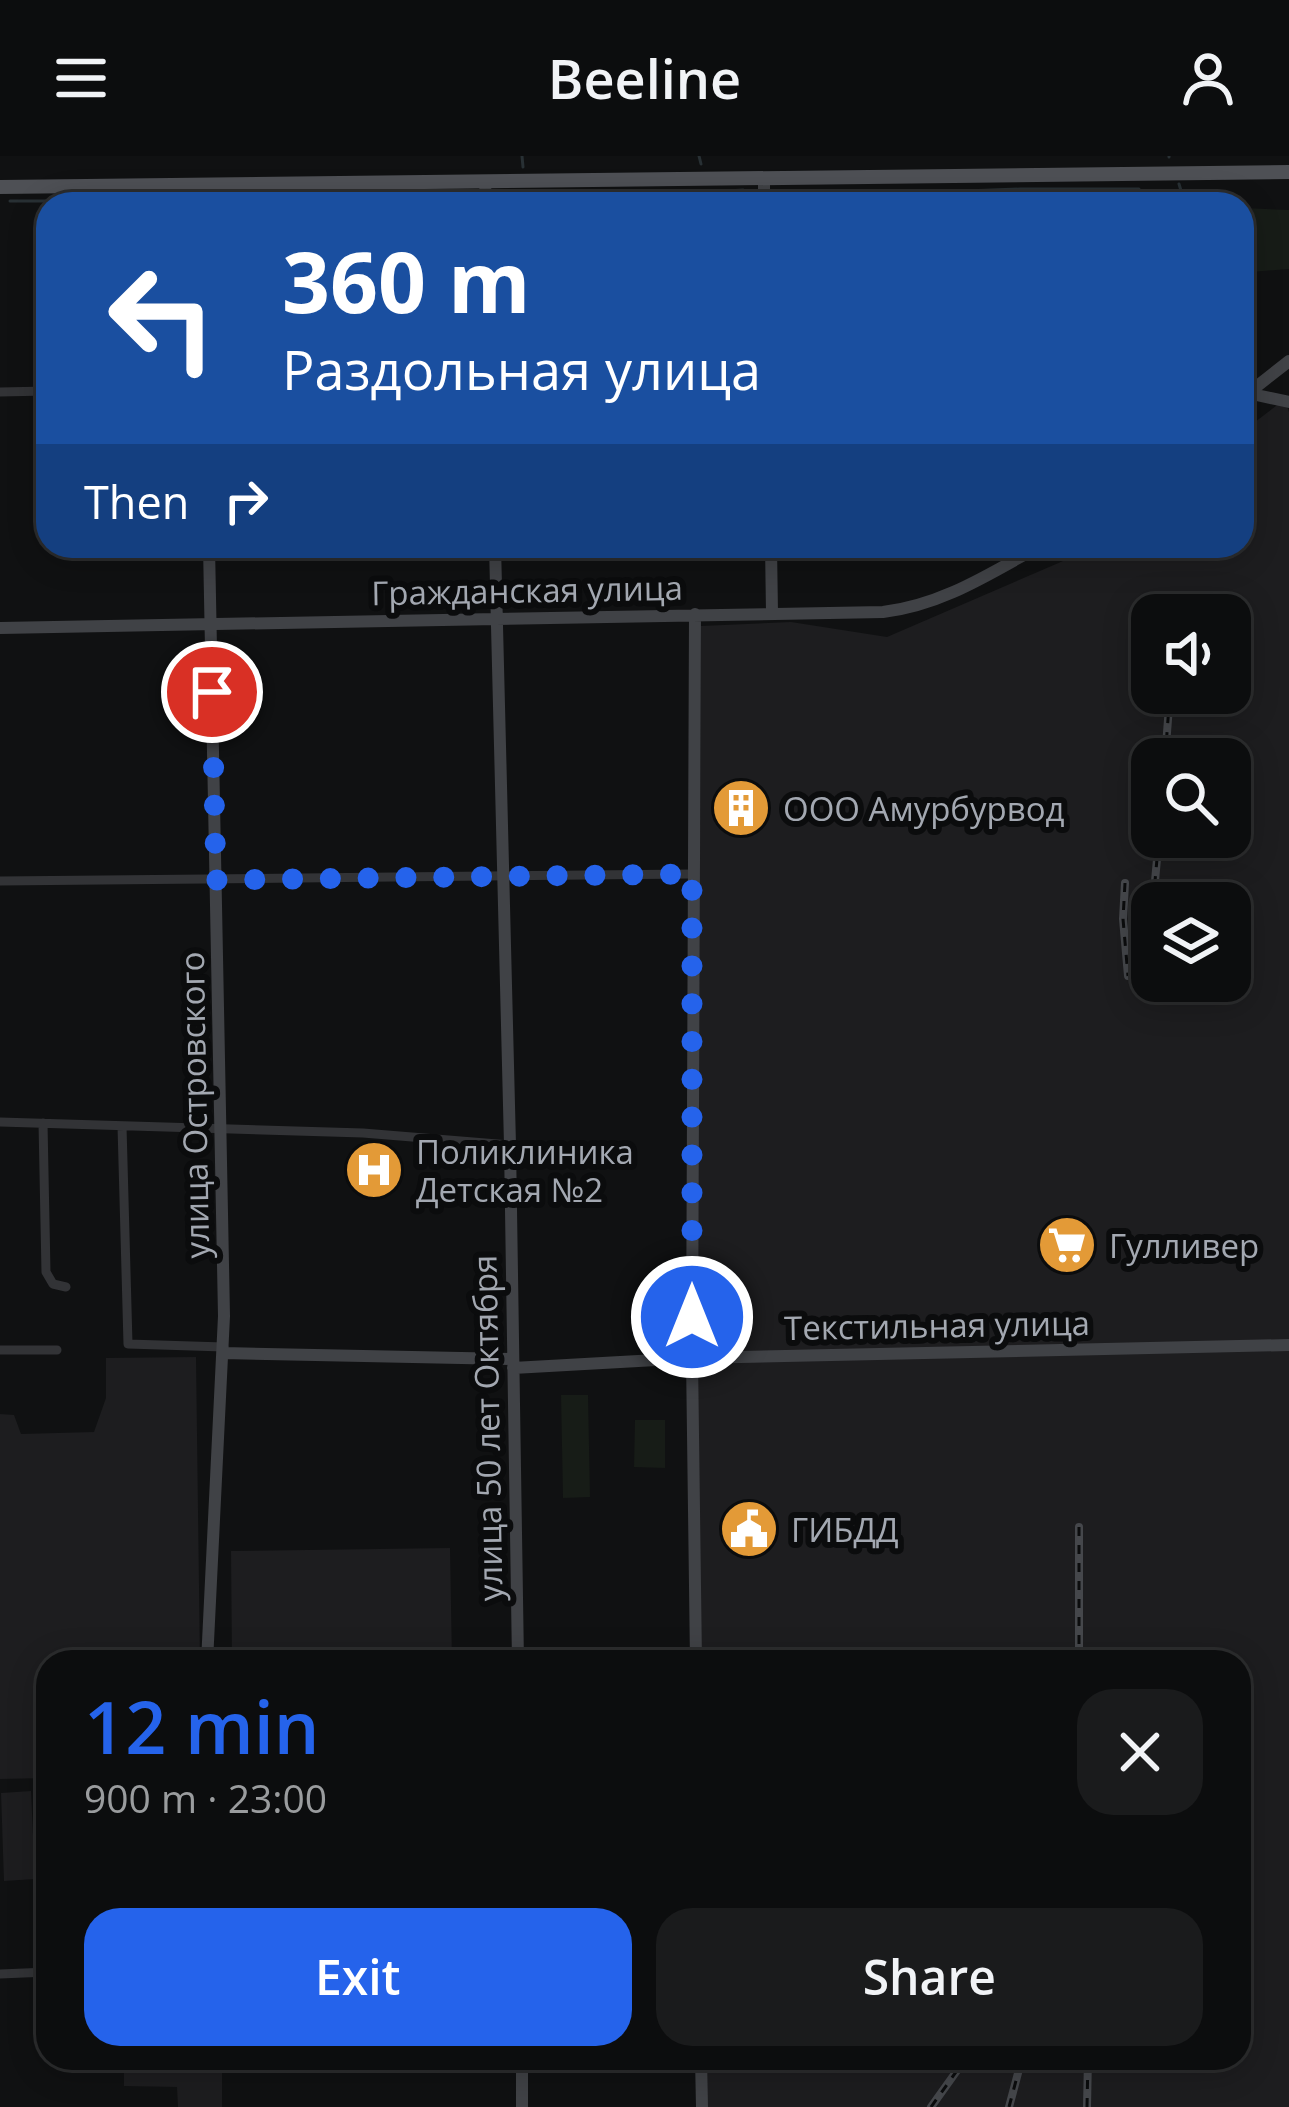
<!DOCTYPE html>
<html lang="en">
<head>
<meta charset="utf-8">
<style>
  body { margin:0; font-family:"Open Sans",sans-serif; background:#1a1b1c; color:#f1f3f6; height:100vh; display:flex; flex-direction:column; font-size:45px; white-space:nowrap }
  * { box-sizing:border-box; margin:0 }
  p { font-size:39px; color:#9a9c9e }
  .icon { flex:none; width:66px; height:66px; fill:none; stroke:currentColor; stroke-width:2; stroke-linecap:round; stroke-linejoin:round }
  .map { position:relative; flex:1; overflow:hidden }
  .details { position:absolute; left:36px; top:1494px; width:1215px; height:420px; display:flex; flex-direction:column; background:#0c0d0e; border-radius:36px; box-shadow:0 6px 30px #0003,0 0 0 3px #2c2d2e }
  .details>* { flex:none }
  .top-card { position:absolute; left:36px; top:36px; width:1218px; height:366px; border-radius:36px; box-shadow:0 6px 30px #0003,0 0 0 3px #2c2d2e; background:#1a4fa0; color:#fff; overflow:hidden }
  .fabs { position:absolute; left:1131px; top:438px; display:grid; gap:24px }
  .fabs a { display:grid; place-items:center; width:120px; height:120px; border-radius:24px; background:#0c0d0e; box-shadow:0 6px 30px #0003,0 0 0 3px #2c2d2e; font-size:60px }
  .pin { position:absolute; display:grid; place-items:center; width:102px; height:102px; color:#fff; margin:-51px; border:6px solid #fff; border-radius:50%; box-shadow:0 3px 12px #0007 }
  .me { position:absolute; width:132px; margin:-66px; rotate:0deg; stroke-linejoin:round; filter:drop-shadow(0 0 9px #0008) }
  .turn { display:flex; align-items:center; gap:42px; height:252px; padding:0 48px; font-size:54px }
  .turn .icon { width:156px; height:156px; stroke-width:2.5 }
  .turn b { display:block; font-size:84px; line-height:102px }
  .then { display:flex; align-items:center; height:114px; padding:0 48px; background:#0003; gap:24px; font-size:45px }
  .round { display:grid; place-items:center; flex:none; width:126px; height:126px; border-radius:36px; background:#1a1b1c }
  .summary { display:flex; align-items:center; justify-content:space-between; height:204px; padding:0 48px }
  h1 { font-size:72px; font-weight:600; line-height:90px; color:#2563eb }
  .primary-button { display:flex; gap:24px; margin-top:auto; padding:24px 48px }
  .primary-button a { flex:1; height:138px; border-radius:36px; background:#2563eb; color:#fff; font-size:48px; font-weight:600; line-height:138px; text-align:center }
  .primary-button a+a { background:#1a1b1c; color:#f1f3f6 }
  header { display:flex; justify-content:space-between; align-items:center; height:156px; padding:0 48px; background:#0c0d0e; font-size:54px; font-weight:600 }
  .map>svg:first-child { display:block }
  .built { fill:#1d1d1f; fill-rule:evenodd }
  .green { fill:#171c17 }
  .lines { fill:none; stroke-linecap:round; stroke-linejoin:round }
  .stream { stroke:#283034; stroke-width:3 }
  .street { stroke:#323336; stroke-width:9 }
  .secondary { stroke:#404246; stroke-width:12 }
  .primary { stroke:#4e5055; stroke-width:14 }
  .rail-casing { stroke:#45474b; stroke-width:8 }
  .rail { stroke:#0b0c0d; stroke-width:3; stroke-dasharray:9; stroke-linecap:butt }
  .route { stroke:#2563eb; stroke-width:21; stroke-dasharray:0 37.8 }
  .labels { text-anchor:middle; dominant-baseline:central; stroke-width:12; stroke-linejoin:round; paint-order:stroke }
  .street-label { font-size:33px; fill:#a3a8b1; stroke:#0b0c0d }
  .poi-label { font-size:33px; fill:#a3a8b1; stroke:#0b0c0d; text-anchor:start }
</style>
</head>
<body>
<header><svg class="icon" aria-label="menu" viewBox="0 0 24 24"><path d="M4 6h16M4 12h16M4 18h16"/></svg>Beeline<svg class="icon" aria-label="person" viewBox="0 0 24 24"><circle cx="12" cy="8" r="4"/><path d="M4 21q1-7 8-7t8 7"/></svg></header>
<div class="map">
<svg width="1289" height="1951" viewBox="0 0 1289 1951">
  <rect width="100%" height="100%" fill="#101112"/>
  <path class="built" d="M 1285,243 L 1289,256 L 1289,1951 L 701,1951 L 700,1902 L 1239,1902 L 1239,1506 L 696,1506 L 701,470 L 791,466 L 887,481 L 1098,390 L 1242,390 L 1242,276 ZM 1152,459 L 1230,459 L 1230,537 L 1152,537 ZM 1152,603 L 1230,603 L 1230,681 L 1152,681 ZM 1152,747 L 1230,747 L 1230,825 L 1152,825 Z
    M 196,1201 L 200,1506 L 48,1506 L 48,1622 L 0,1623 L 0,1258 L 14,1259 L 21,1278 L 94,1276 L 106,1242 L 106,1202 Z
    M 450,1392 L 452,1506 L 232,1506 L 231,1395 Z
    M 31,1635 L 35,1723 L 4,1725 L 1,1637 Z
    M 124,1902 L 222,1902 L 222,1951 L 178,1951 L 177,1931 L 124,1930 Z"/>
  <path class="green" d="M 1242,52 L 1289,54 L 1289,113 L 1251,116 L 1242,127 Z
    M 561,1239 L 588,1239 L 590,1341 L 563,1342 Z
    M 635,1264 L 665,1264 L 665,1312 L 634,1311 Z"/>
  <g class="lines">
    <path class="stream" d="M 522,0 L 523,11
      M 699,0 L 701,8
      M 1169,0 L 1169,1
      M 1179,28 L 1185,48
      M 696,37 L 743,34
      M 365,39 L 421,40
      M 263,40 L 293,40
      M 321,40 L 352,40
      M 434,40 L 465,39 L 474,48
      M 778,42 L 1020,33 L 1139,33
      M 10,45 L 107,45
      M 116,45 L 130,45
      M 141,45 L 157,45
      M 167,45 L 193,48
      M 216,48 L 220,42 L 243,40
      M 507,48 C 509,46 510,42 513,41 C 519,37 587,38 604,38 C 621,38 634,45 651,42"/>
    <path class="street" d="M 0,236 L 48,235
      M 0,725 L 692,718
      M 0,966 L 363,977 L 510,989
      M 43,967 L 46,1116 L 53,1128 L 66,1131
      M 122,970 L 128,1188 L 224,1191
      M 0,1194 L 57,1194
      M 0,1818 L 48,1816"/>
    <path class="secondary" d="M 485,26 L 486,48
      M 206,48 L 206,29
      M 764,48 L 764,22
      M 1252,238 L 1289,246
      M 1242,242 L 1289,205
      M 495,390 L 510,989 L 518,1506
      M 771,390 L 772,457
      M 695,458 L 692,1202 L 696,1506
      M 0,472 L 883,456 C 942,449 989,418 1040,390
      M 223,1197 L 513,1203
      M 513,1212 L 692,1202 L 1289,1189
      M 207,1506 L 224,1160 L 209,390
      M 701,1902 L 702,1951
      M 522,1951 L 522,1902"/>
    <path class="primary" d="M 0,31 L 1289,16"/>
    <defs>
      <path id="rail" d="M 1165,603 L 1170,537
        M 1125,727 L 1123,763 L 1128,820
        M 1153,747 L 1159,681
        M 1150,787 L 1152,759
        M 1079,1371 L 1079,1506
        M 931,1951 L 966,1902
        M 1009,1951 L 1022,1902
        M 1087,1951 L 1088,1902"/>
    </defs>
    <use href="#rail" class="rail-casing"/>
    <use href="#rail" class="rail"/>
  </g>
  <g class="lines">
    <path class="route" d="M 212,536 L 216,724 L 692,718 L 692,1161"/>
  </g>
  <defs>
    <symbol id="building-disc" viewBox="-11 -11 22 22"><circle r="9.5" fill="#e39a37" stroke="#0b0c0d"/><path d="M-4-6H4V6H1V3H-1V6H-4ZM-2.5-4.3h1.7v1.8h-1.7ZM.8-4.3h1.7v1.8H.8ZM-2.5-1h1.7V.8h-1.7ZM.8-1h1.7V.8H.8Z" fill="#fff"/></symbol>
    <symbol id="hospital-disc" viewBox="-11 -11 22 22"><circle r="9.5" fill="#e39a37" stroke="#0b0c0d"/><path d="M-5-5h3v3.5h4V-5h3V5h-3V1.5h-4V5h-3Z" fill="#fff"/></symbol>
    <symbol id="supermarket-disc" viewBox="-11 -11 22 22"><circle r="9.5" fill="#e39a37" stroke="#0b0c0d"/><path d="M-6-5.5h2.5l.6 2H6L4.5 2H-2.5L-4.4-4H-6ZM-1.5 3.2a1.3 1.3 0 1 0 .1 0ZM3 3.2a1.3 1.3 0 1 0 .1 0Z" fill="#fff"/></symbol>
    <symbol id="civic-disc" viewBox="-11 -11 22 22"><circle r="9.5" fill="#e39a37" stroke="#0b0c0d"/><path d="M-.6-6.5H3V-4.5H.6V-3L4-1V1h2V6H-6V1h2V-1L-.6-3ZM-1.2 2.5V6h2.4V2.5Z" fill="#fff"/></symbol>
  </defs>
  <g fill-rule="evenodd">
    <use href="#building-disc" x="708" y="619" width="66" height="66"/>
    <use href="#hospital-disc" x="341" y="981" width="66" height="66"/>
    <use href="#supermarket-disc" x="1034" y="1056" width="66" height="66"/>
    <use href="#civic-disc" x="716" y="1340" width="66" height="66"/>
  </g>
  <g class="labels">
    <g class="street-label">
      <text transform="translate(527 434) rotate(-1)">Гражданская улица</text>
      <text transform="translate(194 949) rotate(-91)">улица Островского</text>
      <text transform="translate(937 1169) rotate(-1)">Текстильная улица</text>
      <text transform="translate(487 1272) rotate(-91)">улица 50 лет Октября</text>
    </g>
    <g class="poi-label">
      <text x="783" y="652">ООО Амурбурвод</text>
      <text x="416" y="995">Поликлиника<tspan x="416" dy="38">Детская №2</tspan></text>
      <text x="1109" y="1089">Гулливер</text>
      <text x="791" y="1373">ГИБДД</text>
    </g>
  </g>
</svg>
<div class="fabs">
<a><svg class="icon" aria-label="sound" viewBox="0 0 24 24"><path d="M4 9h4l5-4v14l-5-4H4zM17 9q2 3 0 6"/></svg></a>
<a><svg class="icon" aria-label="search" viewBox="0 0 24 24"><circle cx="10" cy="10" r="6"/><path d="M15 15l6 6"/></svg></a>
<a><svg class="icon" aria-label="layers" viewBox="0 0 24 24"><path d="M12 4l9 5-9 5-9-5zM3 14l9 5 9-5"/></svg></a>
</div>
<div class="pin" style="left:212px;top:536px;background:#d93025"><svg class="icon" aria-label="arrive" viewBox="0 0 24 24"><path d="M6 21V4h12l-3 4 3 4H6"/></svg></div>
<svg class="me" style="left:692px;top:1161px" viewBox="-20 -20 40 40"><circle r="17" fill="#2563eb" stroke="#fff" stroke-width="3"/><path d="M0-11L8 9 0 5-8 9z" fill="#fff"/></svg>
<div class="top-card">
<div class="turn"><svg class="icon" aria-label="left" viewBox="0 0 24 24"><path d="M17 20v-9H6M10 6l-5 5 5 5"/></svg><div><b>360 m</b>Раздольная улица</div></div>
<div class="then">Then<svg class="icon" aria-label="right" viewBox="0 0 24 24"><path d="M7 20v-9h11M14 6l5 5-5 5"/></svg></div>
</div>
<section class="details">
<div class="summary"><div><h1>12 min</h1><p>900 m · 23:00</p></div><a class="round"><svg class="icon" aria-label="close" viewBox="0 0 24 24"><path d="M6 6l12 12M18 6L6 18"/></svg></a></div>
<div class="primary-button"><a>Exit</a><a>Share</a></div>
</section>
</div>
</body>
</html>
